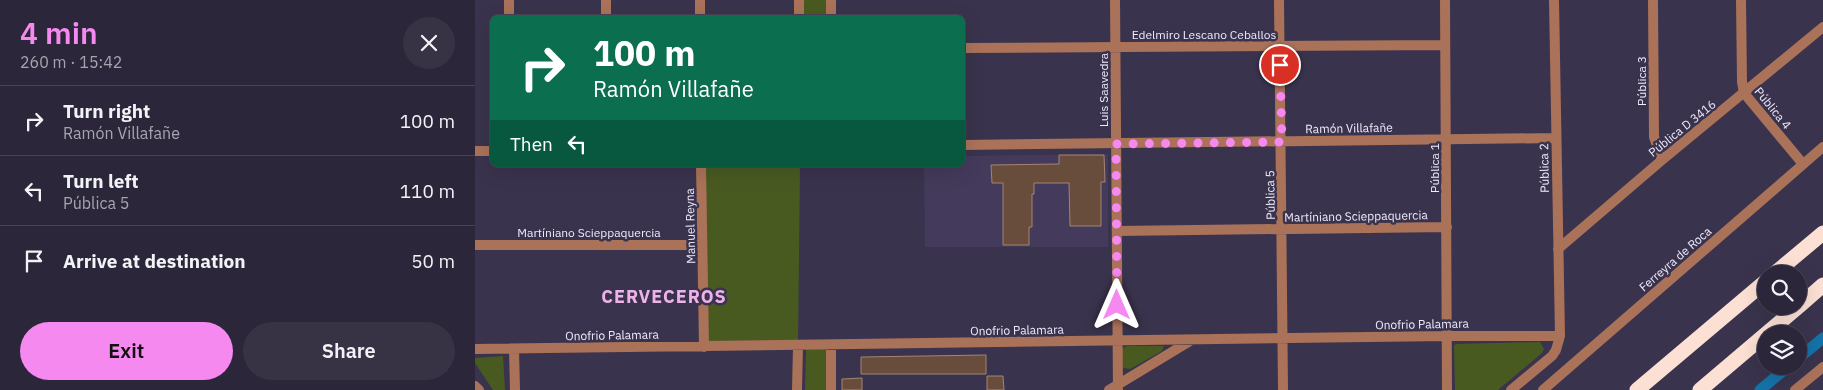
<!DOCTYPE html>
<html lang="en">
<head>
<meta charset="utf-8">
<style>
  body { margin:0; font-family:"IBM Plex Sans",sans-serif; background:#383245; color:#f1f3f6; height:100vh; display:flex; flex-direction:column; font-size:19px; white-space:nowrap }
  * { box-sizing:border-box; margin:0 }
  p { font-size:16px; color:#a6a5af }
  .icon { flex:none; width:28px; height:28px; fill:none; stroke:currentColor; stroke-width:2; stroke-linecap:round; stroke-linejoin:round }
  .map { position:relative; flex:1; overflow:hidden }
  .side { display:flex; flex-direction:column; background:#2c263a; width:475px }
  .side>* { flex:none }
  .banner { position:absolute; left:15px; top:15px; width:475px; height:152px; border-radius:8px; box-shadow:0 5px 20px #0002,0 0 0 1px #484354; background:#0b6e4f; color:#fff; overflow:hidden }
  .fabs { position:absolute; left:1282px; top:265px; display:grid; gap:10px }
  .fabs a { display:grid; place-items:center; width:50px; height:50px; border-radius:50%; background:#2c263a; box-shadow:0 5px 20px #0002,0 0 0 1px #484354; font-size:25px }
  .pin { position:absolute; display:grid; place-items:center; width:42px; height:42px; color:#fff; margin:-21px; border:2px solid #fff; border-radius:50%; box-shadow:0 1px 5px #0007 }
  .me { position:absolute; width:55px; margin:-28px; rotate:0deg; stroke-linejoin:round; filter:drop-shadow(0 0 4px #0008) }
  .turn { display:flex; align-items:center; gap:18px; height:105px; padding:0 20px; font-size:22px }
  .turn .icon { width:65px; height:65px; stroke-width:2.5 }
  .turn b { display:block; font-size:35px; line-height:42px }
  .then { display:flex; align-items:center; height:48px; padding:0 20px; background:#0003; gap:10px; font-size:19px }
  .round { display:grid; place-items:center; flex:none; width:52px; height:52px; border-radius:26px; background:#383245 }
  .headline { display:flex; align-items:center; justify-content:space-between; height:85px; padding:0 20px }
  h1 { font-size:30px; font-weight:600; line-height:38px; color:#f589ef }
  .button { display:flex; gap:10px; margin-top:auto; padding:10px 20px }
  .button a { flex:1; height:58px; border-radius:30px; background:#f589ef; color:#111; font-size:20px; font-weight:600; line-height:58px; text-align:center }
  .button a+a { background:#383245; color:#f1f3f6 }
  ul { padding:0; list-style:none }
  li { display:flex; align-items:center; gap:15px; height:70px; padding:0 20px; border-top:1px solid #484354 }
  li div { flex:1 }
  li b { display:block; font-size:19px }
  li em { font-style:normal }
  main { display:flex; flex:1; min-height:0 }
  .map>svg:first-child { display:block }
  .built { fill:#443a5b }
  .green { fill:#495a21 }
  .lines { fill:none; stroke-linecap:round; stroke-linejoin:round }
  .canal { stroke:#1572a8; stroke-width:11 }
  .building { fill:#694d3c; stroke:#a48573 }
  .minor { stroke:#aa7259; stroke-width:10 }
  .tertiary { stroke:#aa7259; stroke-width:10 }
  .motorway { stroke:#fce0d4; stroke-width:15 }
  .route { stroke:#f589ef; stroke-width:9; stroke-dasharray:0 16.2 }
  .labels { text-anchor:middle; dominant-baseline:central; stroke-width:5; stroke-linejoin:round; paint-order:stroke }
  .street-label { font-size:12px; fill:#efebfc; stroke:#3a334d }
  .district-label { font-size:18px; font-weight:bold; letter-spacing:1px; fill:#eeb2e9; stroke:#3a334d }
</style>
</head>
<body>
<main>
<section class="side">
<div class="headline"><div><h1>4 min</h1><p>260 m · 15:42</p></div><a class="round"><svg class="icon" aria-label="close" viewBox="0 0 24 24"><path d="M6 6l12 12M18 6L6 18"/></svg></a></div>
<ul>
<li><svg class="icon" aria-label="right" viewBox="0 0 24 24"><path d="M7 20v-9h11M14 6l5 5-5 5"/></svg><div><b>Turn right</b><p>Ramón Villafañe</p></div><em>100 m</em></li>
<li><svg class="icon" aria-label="left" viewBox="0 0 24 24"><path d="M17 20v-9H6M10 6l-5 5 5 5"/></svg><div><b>Turn left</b><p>Pública 5</p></div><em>110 m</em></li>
<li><svg class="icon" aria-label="arrive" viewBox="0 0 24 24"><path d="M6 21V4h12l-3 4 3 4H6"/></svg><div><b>Arrive at destination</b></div><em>50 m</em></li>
</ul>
<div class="button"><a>Exit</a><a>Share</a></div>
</section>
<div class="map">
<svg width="1348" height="390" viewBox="0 0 1348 390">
  <rect width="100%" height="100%" fill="#3a334d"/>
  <path class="built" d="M 633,154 L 633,247 L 450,247 L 449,165 L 488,165 L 488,156 Z"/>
  <path class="green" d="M 329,0 L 351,0 L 352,17 L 329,17 Z
    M 226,165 L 325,165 L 323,346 L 229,347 Z
    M 1065,342 L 1069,349 L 1067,353 L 1023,390 L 980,390 L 979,346 L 981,344 Z
    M 653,346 L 689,346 L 687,351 L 655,369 L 648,368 L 646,353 L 648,348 Z
    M 352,348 L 351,390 L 330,390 L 331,349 Z
    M 28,356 L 30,390 L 18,390 L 0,363 L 0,358 Z"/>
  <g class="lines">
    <path class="canal" d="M 1324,358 L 1348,338
      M 1285,390 L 1314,366"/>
  </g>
  <path class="building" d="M 584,155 L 629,155 L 630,182 L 626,182 L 626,226 L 595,226 L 594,183 L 559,183 L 559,194 L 557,194 L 557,227 L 554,227 L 554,245 L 528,245 L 528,183 L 517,183 L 516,165 L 584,164 Z
    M 511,355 L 511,374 L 386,374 L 386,357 Z
    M 512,376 L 528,376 L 529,390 L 512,390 Z
    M 387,378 L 387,390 L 367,390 L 367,379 Z"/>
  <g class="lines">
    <path class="minor" d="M 34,0 L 34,18
      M 131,0 L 131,18
      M 225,0 L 225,18
      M 324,0 L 324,18
      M 356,0 L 356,18
      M 640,0 L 643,390
      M 804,0 L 808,390
      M 970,0 L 972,390
      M 1178,0 L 1179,137 L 1187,160
      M 1266,0 L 1267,82 L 1269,93 L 1328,164
      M 488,48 L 970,45
      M 488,145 L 1081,138
      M 0,151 L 18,151
      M 226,165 L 229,347
      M 642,231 L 972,227
      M 0,245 L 227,245
      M 1083,249 L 1187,160 L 1348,27
      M 0,349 L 972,336 L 1085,336
      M 39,349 L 40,390
      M 0,386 L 4,390
      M 322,390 L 323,346
      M 356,390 L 356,345
      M 634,390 L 715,341
      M 1036,390 L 1077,356 L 1081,350 L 1085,336 L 1079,0"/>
    <path class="tertiary" d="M 1068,390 L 1348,147
      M 1320,390 L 1348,367"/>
    <path class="motorway" d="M 1299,274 L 1348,233
      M 1324,306 L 1348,285
      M 1162,390 L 1291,281
      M 1225,390 L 1324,306"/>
  </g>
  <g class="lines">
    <path class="route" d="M 642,305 L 641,144 L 807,142 L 805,65"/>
  </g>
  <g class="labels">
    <g class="street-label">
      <text x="729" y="34">Edelmiro Lescano Ceballos</text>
      <text transform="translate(1166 81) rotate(-90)">Pública 3</text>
      <text transform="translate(628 90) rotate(-90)">Luis Saavedra</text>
      <text transform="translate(1298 108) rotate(51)">Pública 4</text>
      <text transform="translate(874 128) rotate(-1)">Ramón Villafañe</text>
      <text transform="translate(1207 128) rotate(-39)">Pública D 3416</text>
      <text transform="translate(959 168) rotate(-90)">Pública 1</text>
      <text transform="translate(1069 168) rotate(-91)">Pública 2</text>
      <text transform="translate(795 195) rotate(-91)">Pública 5</text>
      <text transform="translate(881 216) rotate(-1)">Martíniano Scieppaquercia</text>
      <text transform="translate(215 226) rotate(-91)">Manuel Reyna</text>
      <text x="114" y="232">Martíniano Scieppaquercia</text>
      <text transform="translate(1200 259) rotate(-41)">Ferreyra de Roca</text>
      <text transform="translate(947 324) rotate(-1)">Onofrio Palamara</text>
      <text transform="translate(542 330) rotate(-1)">Onofrio Palamara</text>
      <text transform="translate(137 335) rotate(-1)">Onofrio Palamara</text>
    </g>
    <g class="district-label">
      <text x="189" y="296">CERVECEROS</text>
    </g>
  </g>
</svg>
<div class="fabs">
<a><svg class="icon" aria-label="search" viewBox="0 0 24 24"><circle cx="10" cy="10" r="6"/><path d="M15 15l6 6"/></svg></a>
<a><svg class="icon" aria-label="layers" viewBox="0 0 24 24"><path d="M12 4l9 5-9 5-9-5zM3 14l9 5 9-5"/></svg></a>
</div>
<div class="pin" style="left:805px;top:65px;background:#d93025"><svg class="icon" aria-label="arrive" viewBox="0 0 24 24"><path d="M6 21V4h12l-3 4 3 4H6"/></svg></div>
<svg class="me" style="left:642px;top:305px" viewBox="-20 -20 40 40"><path d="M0-17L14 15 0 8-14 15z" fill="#f589ef" stroke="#fff" stroke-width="4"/></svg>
<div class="banner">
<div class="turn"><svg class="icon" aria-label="right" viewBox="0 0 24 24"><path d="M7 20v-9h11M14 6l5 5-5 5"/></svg><div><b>100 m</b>Ramón Villafañe</div></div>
<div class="then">Then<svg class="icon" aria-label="left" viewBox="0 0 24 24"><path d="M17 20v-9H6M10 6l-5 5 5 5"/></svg></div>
</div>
</div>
</main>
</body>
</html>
